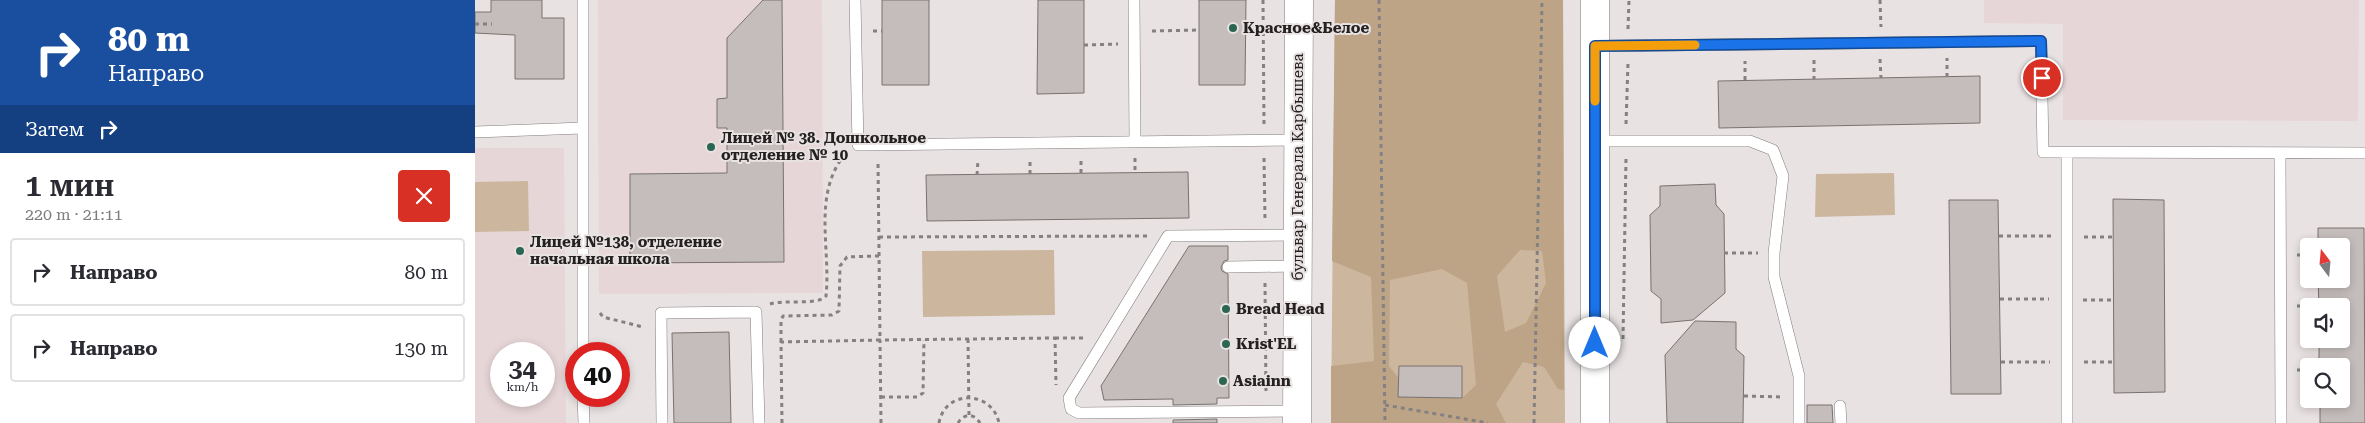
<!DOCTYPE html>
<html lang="ru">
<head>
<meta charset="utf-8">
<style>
  body { margin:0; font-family:"Roboto Serif",serif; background:#f7f7f7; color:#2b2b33; height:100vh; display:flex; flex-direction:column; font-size:19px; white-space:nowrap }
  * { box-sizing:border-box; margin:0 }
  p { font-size:16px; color:#7c7c81 }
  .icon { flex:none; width:28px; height:28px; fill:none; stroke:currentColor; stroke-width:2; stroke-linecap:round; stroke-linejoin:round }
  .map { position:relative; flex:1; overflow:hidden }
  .sheet { display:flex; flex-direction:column; background:#fff; width:475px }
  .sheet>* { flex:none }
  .banner { background:#1a4fa0; color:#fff; overflow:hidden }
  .needle { width:32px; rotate:344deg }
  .tools { position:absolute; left:1825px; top:238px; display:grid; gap:10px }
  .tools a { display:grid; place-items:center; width:50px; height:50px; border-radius:5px; background:#fff; box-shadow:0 2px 8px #0003; font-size:25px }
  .speed { position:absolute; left:15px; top:342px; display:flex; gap:10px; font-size:25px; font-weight:700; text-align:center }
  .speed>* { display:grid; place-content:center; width:65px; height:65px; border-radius:50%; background:#fff; box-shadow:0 2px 8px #0003; line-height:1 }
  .speed small { font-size:12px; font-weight:400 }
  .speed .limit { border:8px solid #d22; background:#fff; color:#111 }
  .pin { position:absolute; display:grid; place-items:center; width:42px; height:42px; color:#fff; margin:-21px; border:2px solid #fff; border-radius:50%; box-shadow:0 1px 5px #0007 }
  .me { position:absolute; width:55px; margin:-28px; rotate:0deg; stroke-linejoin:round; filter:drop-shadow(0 0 4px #0008) }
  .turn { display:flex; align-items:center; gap:18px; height:105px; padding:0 25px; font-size:22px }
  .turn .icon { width:65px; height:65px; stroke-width:2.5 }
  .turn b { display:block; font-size:35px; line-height:42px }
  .then { display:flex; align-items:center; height:48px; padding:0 25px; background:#0003; gap:10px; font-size:19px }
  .round { display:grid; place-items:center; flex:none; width:52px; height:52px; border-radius:5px; background:#f7f7f7 }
  .summary { display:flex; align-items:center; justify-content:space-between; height:85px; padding:0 25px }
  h1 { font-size:30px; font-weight:600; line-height:38px }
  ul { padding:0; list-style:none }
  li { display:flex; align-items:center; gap:15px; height:68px; margin:0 10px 8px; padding:0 15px; border:2px solid #e1e1e2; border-radius:5px }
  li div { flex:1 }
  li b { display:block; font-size:19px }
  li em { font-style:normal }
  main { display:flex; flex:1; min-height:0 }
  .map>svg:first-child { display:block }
  .built { fill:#e7d6d8; fill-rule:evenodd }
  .green { fill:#ccb79e }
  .forest { fill:#bda486; fill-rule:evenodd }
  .building { fill:#c4bdbb; stroke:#78726f }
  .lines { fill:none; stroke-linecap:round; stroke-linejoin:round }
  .lane-casing { stroke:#837c7d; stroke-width:12 }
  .secondary-casing { stroke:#837c7d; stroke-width:29 }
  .path { stroke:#858081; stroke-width:3; stroke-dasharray:4 4; stroke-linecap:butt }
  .lane { stroke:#fff; stroke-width:11 }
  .secondary { stroke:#fff; stroke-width:28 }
  .route-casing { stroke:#114b97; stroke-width:12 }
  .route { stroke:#1a73e8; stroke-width:9 }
  .slow { stroke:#f59e0b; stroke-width:9 }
  .poi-dot { fill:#2a6651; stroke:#e9e2e3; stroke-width:2 }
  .labels { text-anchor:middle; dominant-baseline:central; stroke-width:4; stroke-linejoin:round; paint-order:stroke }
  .poi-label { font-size:15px; font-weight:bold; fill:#242121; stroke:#e9e2e3; text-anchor:start }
  .street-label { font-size:15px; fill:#242121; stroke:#e9e2e3 }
</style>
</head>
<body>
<main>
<section class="sheet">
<div class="banner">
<div class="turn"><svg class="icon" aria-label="right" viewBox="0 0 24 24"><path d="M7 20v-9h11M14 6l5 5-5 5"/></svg><div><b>80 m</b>Направо</div></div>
<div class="then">Затем<svg class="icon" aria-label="right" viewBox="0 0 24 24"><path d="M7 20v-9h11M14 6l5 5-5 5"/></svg></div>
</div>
<div class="summary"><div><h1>1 мин</h1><p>220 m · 21:11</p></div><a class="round" style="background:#d93025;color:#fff"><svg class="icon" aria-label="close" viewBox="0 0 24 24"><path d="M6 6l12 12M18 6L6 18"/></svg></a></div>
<ul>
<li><svg class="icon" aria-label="right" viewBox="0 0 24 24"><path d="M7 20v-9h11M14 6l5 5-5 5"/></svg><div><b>Направо</b></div><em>80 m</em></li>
<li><svg class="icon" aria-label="right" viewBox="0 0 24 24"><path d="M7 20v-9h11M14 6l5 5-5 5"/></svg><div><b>Направо</b></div><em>130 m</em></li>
</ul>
</section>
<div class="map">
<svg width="1890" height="423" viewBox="0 0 1890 423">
  <rect width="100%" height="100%" fill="#e9e2e3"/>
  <path class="built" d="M 123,0 L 347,0 L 348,293 L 124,294 Z
    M 1509,0 L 1884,0 L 1883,121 L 1588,120 L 1588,24 L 1509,23 Z
    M 0,148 L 89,148 L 91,423 L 0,423 ZM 26,354 L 69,354 L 69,396 L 26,396 Z"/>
  <path class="green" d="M 860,0 L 1088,0 L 1090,423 L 856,423 Z
    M 1419,173 L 1420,215 L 1340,217 L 1341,174 Z
    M 53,181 L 54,231 L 0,232 L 0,182 Z
    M 579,250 L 580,315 L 448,317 L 447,251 Z"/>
  <path class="forest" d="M 860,0 L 1088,0 L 1089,390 L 1083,389 L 1069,367 L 1048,362 L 1021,404 L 1031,423 L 856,423 L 856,366 L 899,361 L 896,277 L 857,261 ZM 1045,250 L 1067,251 L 1071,283 L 1051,323 L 1030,332 L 1022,276 ZM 967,269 L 992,283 L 1001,385 L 986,399 L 932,389 L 914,366 L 915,280 Z"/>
  <path class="building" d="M 16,0 L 67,0 L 67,18 L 89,18 L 89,79 L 40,79 L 40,35 L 0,33 L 0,12 L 16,12 Z
    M 288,0 L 307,0 L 309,262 L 155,263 L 155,174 L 252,173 L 252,128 L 242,128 L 242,99 L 252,98 L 252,38 Z
    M 407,0 L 454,0 L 454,85 L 407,85 Z
    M 563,0 L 609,0 L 609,93 L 562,94 Z
    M 724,0 L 771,0 L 770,85 L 724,85 Z
    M 1505,76 L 1505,123 L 1244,128 L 1243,81 Z
    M 713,172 L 714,218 L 452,221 L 451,175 Z
    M 1240,184 L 1241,205 L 1249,214 L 1250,293 L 1218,320 L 1186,323 L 1186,299 L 1176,291 L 1175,215 L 1185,206 L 1185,186 Z
    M 1638,199 L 1689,200 L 1690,392 L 1639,393 Z
    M 1474,200 L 1523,200 L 1526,394 L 1476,394 Z
    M 1843,228 L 1889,228 L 1890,423 L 1845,423 L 1845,399 L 1866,399 L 1866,366 L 1844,366 L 1844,339 L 1866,339 L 1866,306 L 1844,306 L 1843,279 L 1866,279 L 1866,246 L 1843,246 Z
    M 714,246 L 753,246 L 753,260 L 749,261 L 746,267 L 747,271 L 753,274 L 754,398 L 742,398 L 742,404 L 698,405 L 698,399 L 629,400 L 626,386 Z
    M 1220,321 L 1261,322 L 1261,349 L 1269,356 L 1268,423 L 1192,423 L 1190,355 Z
    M 254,332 L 256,423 L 199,423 L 197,333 Z
    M 924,366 L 987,366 L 987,398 L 923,397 Z
    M 1332,405 L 1357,405 L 1358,423 L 1332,423 Z
    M 742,419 L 742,423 L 698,423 L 698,420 Z"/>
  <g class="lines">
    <defs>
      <path id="lane" d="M 108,0 L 108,354
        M 380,0 L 383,145 L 823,140
        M 659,0 L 660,142
        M 1120,46 L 1566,41 L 1568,152 L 1890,153
        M 0,132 L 108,128
        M 1120,141 L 1275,141 L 1298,150 L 1308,176 L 1299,253 L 1299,277 L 1324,376 L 1324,423
        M 1805,153 L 1806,423
        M 753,267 L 822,266
        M 108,396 L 109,423
        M 1365,406 L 1366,423
        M 822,411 L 604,413 L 596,409 L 594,398 L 693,236 L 822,235
        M 187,423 L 186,313 L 281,312 L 284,423
        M 1592,423 L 1592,152"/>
      <path id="secondary" d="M 822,423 L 824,0
        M 1120,423 L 1120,0"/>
    </defs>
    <use href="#lane" class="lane-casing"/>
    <use href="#secondary" class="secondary-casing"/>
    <path class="path" d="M 788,0 L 789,124
      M 904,0 L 910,423
      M 1405,0 L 1406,27
      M 0,24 L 17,24
      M 1153,29 L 1154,0
      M 398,31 L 407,31
      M 677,31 L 724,30
      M 609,45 L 643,44
      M 1405,59 L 1406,78
      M 1339,60 L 1339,79
      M 1472,77 L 1472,58
      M 1270,80 L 1270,61
      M 1151,124 L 1153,63
      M 660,158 L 660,173
      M 789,158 L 790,219
      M 606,173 L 606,159
      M 555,174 L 555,160
      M 502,175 L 503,160
      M 1524,236 L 1576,236
      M 404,237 L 672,236
      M 1609,237 L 1638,237
      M 1249,253 L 1283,253
      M 1822,255 L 1834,255
      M 790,283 L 791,394
      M 1525,299 L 1574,299
      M 1608,300 L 1638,300
      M 295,304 C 309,299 343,306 351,296 C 356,248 337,195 370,154
      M 1822,306 L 1844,306
      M 125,313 L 128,317 L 168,327
      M 580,338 L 610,338
      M 493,339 L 494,415
      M 1148,339 L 1151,158
      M 306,342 L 306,320 L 308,316 L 357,315 L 364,311 L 365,266 L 372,257 L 404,256
      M 1526,362 L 1575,362
      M 1609,362 L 1639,362
      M 1822,370 L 1834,370
      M 1269,396 L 1308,397
      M 406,397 L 442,397 L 448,393 L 449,340
      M 910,405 L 1013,423
      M 307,423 L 306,342 L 405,340 L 403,161
      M 406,423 L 405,340 L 580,338 L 581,385
      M 464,423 C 470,389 517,390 524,423
      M 483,423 C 489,413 499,413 505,423
      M 1059,423 L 1067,0"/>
    <use href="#lane" class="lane"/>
    <use href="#secondary" class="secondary"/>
  </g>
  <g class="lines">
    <defs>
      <path id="route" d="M 1120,343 L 1120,46 L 1566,41 L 1567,78"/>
    </defs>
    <use href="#route" class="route-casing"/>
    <use href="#route" class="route"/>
    <path class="slow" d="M 1120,101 L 1120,46 L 1220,45"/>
  </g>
  <g class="poi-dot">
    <circle cx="758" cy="28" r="5"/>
    <circle cx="236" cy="147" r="5"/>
    <circle cx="45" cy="251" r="5"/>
    <circle cx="751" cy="309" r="5"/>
    <circle cx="751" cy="344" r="5"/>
    <circle cx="748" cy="381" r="5"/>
  </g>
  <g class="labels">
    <g class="poi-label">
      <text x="768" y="28">Красное&amp;Белое</text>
      <text x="246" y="138">Лицей № 38. Дошкольное<tspan x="246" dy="17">отделение № 10</tspan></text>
      <text x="55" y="242">Лицей №138, отделение<tspan x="55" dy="17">начальная школа</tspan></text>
      <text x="761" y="309">Bread Head</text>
      <text x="761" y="344">Krist'EL</text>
      <text x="758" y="381">Asiainn</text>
    </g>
    <g class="street-label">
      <text transform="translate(823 167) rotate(-90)">бульвар Генерала Карбышева</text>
    </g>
  </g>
</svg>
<div class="tools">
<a><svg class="needle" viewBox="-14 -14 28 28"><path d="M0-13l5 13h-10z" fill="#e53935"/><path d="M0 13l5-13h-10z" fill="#7c7c81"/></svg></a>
<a><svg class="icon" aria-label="sound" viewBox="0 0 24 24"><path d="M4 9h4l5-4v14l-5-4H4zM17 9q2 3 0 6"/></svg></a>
<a><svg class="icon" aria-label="search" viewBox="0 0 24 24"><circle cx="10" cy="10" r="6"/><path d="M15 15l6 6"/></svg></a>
</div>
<div class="speed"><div>34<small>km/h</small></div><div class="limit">40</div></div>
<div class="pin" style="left:1567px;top:78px;background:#d93025"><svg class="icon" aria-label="arrive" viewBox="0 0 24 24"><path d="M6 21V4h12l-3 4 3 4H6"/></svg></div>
<svg class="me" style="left:1120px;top:343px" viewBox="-20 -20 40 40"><circle r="19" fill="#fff"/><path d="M0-13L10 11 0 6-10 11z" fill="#1a73e8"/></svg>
</div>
</main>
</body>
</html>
